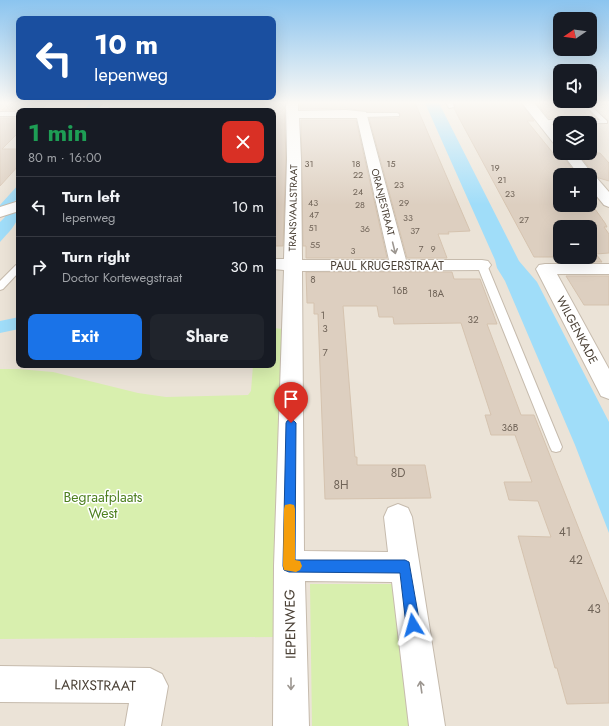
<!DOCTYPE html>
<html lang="en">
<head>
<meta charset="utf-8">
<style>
  body { margin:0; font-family:Jost,sans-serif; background:#20242c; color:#f1f3f6; height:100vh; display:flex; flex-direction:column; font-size:15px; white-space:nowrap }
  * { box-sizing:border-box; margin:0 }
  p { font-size:13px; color:#9ea1a6 }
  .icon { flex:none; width:22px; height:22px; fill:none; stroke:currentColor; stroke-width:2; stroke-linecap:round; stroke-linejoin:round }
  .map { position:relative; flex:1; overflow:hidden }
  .side { position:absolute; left:16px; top:108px; width:260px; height:260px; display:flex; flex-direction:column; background:#171b24; border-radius:8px; box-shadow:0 4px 16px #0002 }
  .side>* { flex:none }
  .top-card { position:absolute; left:16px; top:16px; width:260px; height:84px; border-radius:8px; box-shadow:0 4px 16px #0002; background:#1a4fa0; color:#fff; overflow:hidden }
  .needle { width:26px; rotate:257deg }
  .controls { position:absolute; left:553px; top:12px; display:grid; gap:8px }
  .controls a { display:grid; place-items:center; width:44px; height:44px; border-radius:8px; background:#171b24; box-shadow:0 4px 16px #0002; font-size:20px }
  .pin { position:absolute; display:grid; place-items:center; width:34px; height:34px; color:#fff; margin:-41px -17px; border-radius:50% 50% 50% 0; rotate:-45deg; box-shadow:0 0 4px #0007 }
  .pin .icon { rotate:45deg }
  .me { position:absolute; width:44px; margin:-22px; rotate:352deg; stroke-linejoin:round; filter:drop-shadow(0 0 3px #0008) }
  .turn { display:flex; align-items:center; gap:14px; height:84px; padding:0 12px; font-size:18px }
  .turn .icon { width:52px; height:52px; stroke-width:2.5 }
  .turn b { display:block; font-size:28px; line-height:34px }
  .round { display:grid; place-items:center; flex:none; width:42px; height:42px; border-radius:8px; background:#20242c }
  .summary { display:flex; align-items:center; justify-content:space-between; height:68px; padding:0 12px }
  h1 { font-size:24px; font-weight:700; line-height:30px; color:#1e9e55 }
  .action { display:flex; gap:8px; margin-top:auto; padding:8px 12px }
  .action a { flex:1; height:46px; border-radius:8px; background:#1a73e8; color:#fff; font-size:16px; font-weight:700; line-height:46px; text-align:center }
  .action a+a { background:#20242c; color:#f1f3f6 }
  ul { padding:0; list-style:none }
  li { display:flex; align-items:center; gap:12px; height:60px; padding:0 12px; border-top:1px solid #363941 }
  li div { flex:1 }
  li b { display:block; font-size:15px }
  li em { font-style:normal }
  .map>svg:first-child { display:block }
  .residential { fill:#ebe3d7; fill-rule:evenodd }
  .commercial { fill:#fae6d3 }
  .green { fill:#d8efae }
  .water { fill:#a0ddf9 }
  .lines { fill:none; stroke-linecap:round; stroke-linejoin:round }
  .canal { fill:#a0ddf9; fill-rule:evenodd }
  .building { fill:#ddcfc0; stroke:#d5c3af; fill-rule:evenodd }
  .service-casing { stroke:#c6bbad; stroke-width:2 }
  .pedestrian-casing { stroke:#c6bbad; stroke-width:2 }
  .minor-casing { stroke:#c6bbad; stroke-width:2 }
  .service { fill:#fff; fill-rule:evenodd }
  .pedestrian { fill:#fff; fill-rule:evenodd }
  .minor { fill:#fff; fill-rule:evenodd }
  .oneway { stroke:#9c9690 }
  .route { fill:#1a73e8; stroke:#114b97 }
  .slow { fill:#f59e0b }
  .labels { text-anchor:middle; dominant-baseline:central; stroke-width:3; stroke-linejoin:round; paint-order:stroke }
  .far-number-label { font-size:9px; fill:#706458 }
  .far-street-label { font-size:10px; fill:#4b4136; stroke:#fff }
  .number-label { font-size:10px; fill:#706458 }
  .street-label { font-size:12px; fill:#4b4136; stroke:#fff }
  .near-number-label { font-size:12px; fill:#706458 }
  .near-park-label { font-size:14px; fill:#4e8020; stroke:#fff }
  .near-street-label { font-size:14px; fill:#4b4136; stroke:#fff }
</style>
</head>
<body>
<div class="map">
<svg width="609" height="726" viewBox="0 0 609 726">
  <rect width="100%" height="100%" fill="#f6f1e9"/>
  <path class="residential" d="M 0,103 L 609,103 L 609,726 L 0,726 ZM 19,111 L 273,111 L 273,365 L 19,365 ZM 560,123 L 590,123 L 590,153 L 560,153 ZM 560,175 L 590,175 L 590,205 L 560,205 ZM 560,227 L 590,227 L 590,257 L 560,257 Z"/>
  <path class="commercial" d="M 8,103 L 90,103 L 83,111 L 0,112 L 0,110 Z"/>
  <path class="green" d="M 273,328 L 283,329 L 273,637 L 0,639 L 0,369 L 18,369 L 53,372 L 138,393 L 166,397 L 248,395 L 251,391 L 253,365 L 273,365 Z
    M 310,584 L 396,584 L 413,726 L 312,726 Z"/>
  <path class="water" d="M 425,103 L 439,103 L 519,261 L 537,282 L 609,422 L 609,533 L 575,445 L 505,281 L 497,268 L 495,260 Z
    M 19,184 L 19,197 L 14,202 C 26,218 10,230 0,242 L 0,222 L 5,217 L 0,210 L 0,205 Z
    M 19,317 L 19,329 L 0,333 L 0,321 Z"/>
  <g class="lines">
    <path class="canal" d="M 90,103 L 102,103 L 95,111 L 83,111 Z"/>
  </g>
  <path class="building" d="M 10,103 L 48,103 L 40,111 L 2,110 Z
    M 273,103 L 284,103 L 286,159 L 283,246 L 273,246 Z
    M 300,103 L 415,103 L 470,231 L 448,232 L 449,234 L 438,234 L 447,258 L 407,258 L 369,118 L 399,118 L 400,116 L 400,113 L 367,112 L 346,108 L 300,109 Z
    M 454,103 L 521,103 L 534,121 L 527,121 L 553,153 L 561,153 L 573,170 L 565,168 L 570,175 L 560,175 L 560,205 L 590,205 L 590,202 L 605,223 L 607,227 L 604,227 L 609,234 L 609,253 L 596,254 L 602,262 L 558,262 L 555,257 L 534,257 L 459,118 L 454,108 L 455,106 ZM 560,227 L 590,227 L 590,257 L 560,257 Z
    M 536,103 L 581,103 L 596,118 L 549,118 Z
    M 0,118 L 19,118 L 19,132 L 2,149 L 19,149 L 19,165 L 0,186 Z
    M 301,120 L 356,120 L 387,258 L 306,258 L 306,246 L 303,246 Z
    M 578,153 L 600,153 L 609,163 L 609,181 L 599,178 L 594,174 Z
    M 306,272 L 452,272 L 454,279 L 480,279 L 497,324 L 487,324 L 521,415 L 534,415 L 609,605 L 609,703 L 567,704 L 557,668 L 555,668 L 518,536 L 551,537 L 538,501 L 509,500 L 504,482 L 532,482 L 515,435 L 491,435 L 485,415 L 491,415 L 461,323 L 394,324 L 393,317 L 379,317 L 377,306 L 343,306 L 355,457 L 357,457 L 357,465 L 425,465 L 431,498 L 325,499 L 318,314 L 314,314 L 314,303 L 307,303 Z
    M 566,276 L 609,276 L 609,305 L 584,305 Z"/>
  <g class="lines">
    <defs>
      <path id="service" d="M 446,103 L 452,103 L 454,107 L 449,108 Z
        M 591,106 L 607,121 L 607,123 L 544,124 L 541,122 L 544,120 L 600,120 L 588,108 Z
        M 0,112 L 19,112 L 19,116 L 0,116 Z
        M 397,113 L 399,114 L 399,116 L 362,117 L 359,115 L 362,113 Z
        M 482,262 L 487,265 L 562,447 L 560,451 L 556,452 L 552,451 L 550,447 L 477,265 Z
        M 19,264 L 19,272 L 3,289 L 0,290 L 0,281 L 16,265 Z"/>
      <path id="pedestrian" d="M 104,103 L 112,104 L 105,111 L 96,111 Z"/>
      <path id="minor" d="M 103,103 L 182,103 L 183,104 L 181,106 L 177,107 L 108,107 L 104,106 Z
        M 286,103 L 298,103 L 298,111 L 346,110 L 366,112 L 406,260 L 482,260 L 488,261 L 491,265 L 488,269 L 482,270 L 302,271 L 304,551 L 388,552 L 384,517 L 388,508 L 398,504 L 408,508 L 412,517 L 445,726 L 409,726 L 392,582 L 305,581 L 309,726 L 273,726 L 274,566 L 284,270 L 273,269 L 273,259 L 284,259 L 287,159 ZM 299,118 L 357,118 L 389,260 L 302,260 L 301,159 Z
        M 522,103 L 534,103 L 560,134 L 560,146 L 555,145 Z
        M 562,153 L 576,153 L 593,175 L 595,176 L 609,192 L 609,207 L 604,205 L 590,188 L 590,175 L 579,175 Z
        M 19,201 L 19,211 L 0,217 L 0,207 Z
        M 545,264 L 609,264 L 609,274 L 557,274 L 609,369 L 609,399 L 601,396 L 536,269 L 539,265 Z
        M 0,666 L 150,668 L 162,674 L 168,686 L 161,726 L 125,726 L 129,703 L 0,702 Z"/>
    </defs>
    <use href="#service" class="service-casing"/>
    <use href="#pedestrian" class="pedestrian-casing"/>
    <use href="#minor" class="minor-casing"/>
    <use href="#service" class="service"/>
    <use href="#pedestrian" class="pedestrian"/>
    <use href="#minor" class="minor"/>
  </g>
  <defs><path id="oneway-shaft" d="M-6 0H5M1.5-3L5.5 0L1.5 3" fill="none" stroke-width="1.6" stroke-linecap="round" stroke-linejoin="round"/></defs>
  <g class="oneway">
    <use href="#oneway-shaft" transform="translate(394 248) rotate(76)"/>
    <use href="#oneway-shaft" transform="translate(291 684) rotate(90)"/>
    <use href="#oneway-shaft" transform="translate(421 687) rotate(-98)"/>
  </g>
  <linearGradient id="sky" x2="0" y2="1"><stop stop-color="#8bc4ef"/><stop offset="0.5" stop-color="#fbf9f5"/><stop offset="1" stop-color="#fbf9f5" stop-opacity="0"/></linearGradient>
  <rect width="609" height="205" fill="url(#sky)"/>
  <path class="route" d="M 291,419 L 294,421 L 296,423 L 295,560 L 405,560 L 409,562 L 420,625 L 418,629 L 413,631 L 408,629 L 406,625 L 400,573 L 289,572 L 284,570 L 283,566 L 286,423 L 287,421 Z"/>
  <path class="slow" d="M 290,504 L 294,505 L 295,509 L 295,560 L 300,561 L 302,566 L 300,570 L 296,572 L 284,570 L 283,566 L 284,509 L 285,505 Z"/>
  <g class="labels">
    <g class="far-number-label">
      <text x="309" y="163">31</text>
      <text x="356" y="163">18</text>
      <text x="391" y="163">15</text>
      <text x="495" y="167">19</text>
      <text x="358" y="174">22</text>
      <text x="502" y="179">21</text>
      <text x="399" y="184">23</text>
      <text x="358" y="191">24</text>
      <text x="510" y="193">23</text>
      <text x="313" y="202">43</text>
      <text x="404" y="202">29</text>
      <text x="360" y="204">28</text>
      <text x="314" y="214">47</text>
      <text x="408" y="217">33</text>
      <text x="524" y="219">27</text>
      <text x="313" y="227">51</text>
      <text x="365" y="228">36</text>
      <text x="415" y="230">37</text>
      <text x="315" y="244">55</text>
      <text x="421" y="248">7</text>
      <text x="433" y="248">9</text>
      <text x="353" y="250">3</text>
    </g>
    <g class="far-street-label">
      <text transform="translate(383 202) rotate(76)">ORANJESTRAAT</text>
      <text transform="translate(293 208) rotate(-89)">TRANSVAALSTRAAT</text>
    </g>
    <g class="number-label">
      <text x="313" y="279">8</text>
      <text x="400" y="290">16B</text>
      <text x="436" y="293">18A</text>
      <text x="323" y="315">1</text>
      <text x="473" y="319">32</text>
      <text x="325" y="328">3</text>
      <text x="325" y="352">7</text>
      <text x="510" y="427">36B</text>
    </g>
    <g class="street-label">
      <text x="387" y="266">PAUL KRUGERSTRAAT</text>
      <text transform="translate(577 330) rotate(62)">WILGENKADE</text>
    </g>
    <g class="near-number-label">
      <text x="398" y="473">8D</text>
      <text x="341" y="485">8H</text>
      <text x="565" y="532">41</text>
      <text x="576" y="560">42</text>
      <text x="594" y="609">43</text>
    </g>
    <g class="near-park-label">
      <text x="103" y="497">Begraafplaats<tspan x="103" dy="16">West</tspan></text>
    </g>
    <g class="near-street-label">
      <text transform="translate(290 624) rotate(-91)">IEPENWEG</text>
      <text transform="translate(95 685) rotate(1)">LARIXSTRAAT</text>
    </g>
  </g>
</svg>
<div class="controls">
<a><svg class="needle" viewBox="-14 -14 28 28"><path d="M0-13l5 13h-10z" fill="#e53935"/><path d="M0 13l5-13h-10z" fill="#9ea1a6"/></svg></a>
<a><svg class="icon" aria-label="sound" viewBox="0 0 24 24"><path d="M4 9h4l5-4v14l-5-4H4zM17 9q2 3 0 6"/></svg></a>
<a><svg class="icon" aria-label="layers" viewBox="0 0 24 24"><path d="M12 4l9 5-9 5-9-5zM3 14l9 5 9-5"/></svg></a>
<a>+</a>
<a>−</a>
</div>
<div class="pin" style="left:291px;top:423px;background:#d93025"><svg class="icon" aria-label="arrive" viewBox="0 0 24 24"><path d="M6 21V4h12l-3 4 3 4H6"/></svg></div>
<svg class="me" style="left:413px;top:625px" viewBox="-20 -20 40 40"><path d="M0-17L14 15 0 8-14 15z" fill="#1a73e8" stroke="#fff" stroke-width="4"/></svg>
<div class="top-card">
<div class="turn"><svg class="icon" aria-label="left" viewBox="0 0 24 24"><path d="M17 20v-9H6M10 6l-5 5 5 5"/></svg><div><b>10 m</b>Iepenweg</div></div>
</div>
<section class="side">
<div class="summary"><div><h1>1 min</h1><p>80 m · 16:00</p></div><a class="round" style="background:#d93025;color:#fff"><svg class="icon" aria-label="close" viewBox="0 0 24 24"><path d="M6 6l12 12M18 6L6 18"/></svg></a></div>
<ul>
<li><svg class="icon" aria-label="left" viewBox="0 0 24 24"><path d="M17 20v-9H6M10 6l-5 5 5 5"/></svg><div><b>Turn left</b><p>Iepenweg</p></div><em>10 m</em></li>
<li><svg class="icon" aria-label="right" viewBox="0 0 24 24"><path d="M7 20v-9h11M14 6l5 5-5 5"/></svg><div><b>Turn right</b><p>Doctor Kortewegstraat</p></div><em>30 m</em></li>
</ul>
<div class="action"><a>Exit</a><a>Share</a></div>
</section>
</div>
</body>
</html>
